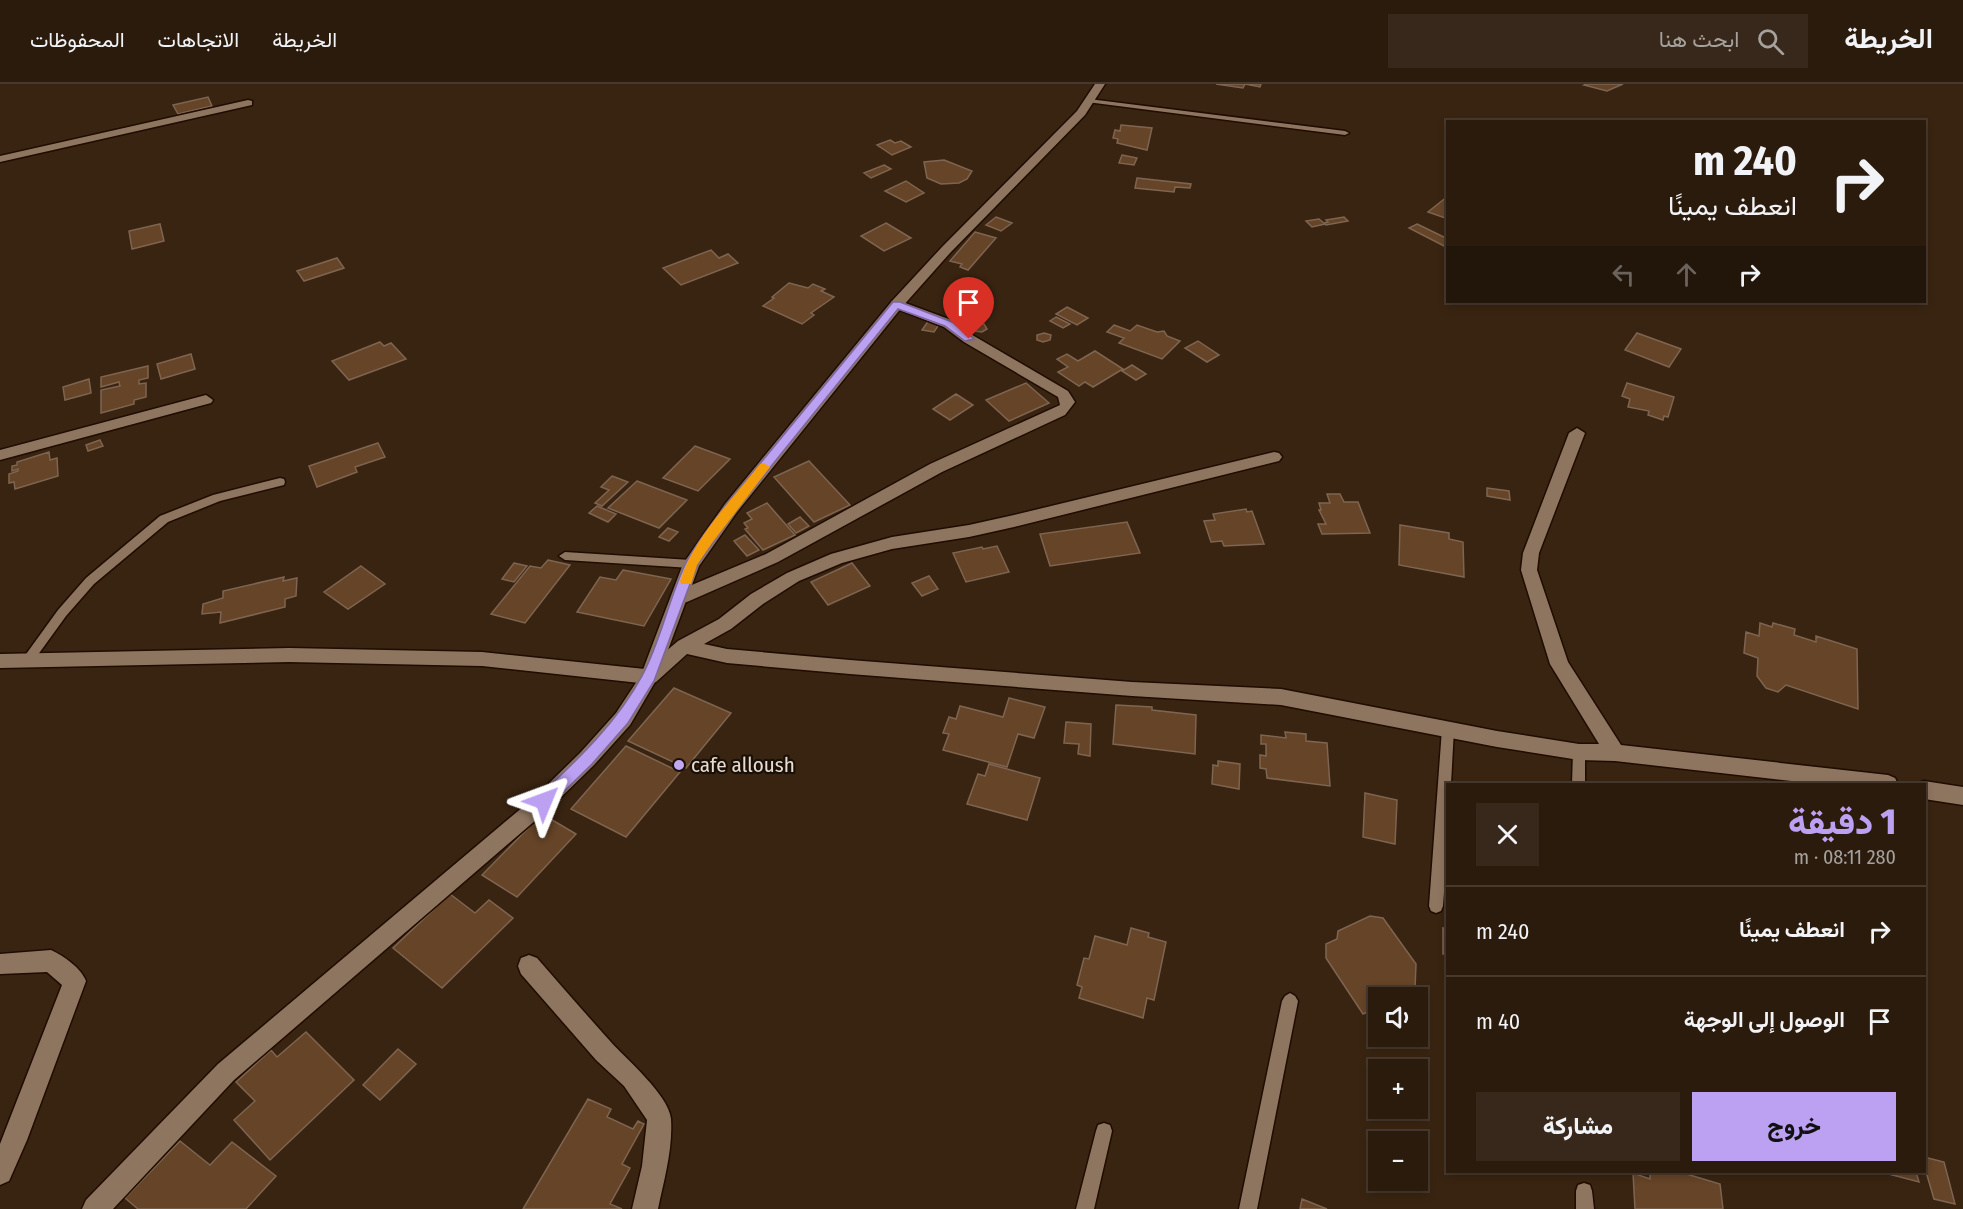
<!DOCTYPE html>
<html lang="ar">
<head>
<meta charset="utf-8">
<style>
  body { margin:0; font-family:"Fira Sans Condensed",Vazirmatn,sans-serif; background:#37281b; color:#f1f3f6; direction:rtl; height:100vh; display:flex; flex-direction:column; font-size:22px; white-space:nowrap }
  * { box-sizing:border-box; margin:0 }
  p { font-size:20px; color:#a6a19d }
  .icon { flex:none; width:33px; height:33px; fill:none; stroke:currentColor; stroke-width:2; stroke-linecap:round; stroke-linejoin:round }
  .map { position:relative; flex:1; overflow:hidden; direction:ltr }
  .sheet { position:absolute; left:1446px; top:699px; width:480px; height:390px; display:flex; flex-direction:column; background:#2b1b0d; border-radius:0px; box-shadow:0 3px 9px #0003,0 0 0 2px #47392e; direction:rtl }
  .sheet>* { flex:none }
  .guide { position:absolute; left:1446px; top:36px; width:480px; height:183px; border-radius:0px; box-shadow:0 3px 9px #0003,0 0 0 2px #47392e; direction:rtl; background:#2b1b0d; color:#f1f3f6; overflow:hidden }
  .fabs { position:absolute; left:1368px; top:903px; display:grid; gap:12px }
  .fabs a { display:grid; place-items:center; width:60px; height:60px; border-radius:0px; background:#2b1b0d; box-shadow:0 3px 9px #0003,0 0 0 2px #47392e; font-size:30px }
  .pin { position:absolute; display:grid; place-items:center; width:51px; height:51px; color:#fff; margin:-62px -26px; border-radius:50% 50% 50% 0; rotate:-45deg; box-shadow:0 0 6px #0007 }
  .pin .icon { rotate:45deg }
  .me { position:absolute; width:66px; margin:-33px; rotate:46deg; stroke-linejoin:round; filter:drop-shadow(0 0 4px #0008) }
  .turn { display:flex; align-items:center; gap:21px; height:126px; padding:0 30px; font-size:27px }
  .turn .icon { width:78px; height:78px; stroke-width:2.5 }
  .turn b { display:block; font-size:42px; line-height:51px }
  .lanes { display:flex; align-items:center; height:57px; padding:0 30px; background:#0003; justify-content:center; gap:30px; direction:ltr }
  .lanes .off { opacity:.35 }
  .round { display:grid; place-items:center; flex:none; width:63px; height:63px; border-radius:0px; background:#37281b }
  .head { display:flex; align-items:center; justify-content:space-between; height:102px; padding:0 30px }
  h1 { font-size:36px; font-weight:800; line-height:45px; color:#bca0f2 }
  .button { display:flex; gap:12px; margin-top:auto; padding:12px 30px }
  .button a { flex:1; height:69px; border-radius:0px; background:#bca0f2; color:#111; font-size:24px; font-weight:800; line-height:69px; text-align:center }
  .button a+a { background:#37281b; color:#f1f3f6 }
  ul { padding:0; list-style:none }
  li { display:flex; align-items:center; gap:18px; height:90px; padding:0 30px; border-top:2px solid #47392e }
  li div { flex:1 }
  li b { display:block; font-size:22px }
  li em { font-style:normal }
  header { display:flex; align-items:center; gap:36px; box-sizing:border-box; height:84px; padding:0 30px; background:#2b1b0d; border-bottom:2px solid #47392e }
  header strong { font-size:28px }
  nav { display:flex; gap:33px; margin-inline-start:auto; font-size:21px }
  .search { width:420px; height:54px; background:#37281b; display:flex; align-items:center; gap:15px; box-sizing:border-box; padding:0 21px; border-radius:0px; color:#a6a19d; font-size:22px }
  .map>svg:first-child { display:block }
  .building { fill:#654427; stroke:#7e6551; stroke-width:1.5 }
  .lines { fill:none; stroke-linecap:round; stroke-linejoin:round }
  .lane-casing { stroke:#200c00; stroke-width:3 }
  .street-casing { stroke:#200c00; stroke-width:3 }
  .secondary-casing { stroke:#200c00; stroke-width:3 }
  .lane { fill:#8e7560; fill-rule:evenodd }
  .street { fill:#8e7560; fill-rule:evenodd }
  .secondary { fill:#8e7560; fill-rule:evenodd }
  .route { fill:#bca0f2; stroke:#7a689d; stroke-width:1.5 }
  .slow { fill:#f59e0b }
  .poi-dot { fill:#c2a7f2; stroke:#191008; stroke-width:2 }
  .labels { text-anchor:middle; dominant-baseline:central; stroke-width:4.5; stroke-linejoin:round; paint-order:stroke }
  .poi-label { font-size:21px; fill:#e9dbcf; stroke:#191008; text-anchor:start }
</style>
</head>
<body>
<header>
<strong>الخريطة</strong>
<div class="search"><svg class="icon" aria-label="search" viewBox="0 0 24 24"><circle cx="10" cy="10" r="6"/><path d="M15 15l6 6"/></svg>ابحث هنا</div>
<nav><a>الخريطة</a><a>الاتجاهات</a><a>المحفوظات</a></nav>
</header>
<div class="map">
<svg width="1963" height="1125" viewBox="0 0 1963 1125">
  <rect width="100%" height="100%" fill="#392411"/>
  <path class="building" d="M 1216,0 L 1261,0 L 1260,3 L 1245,0 L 1243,4 Z
    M 1586,0 L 1623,0 L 1607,7 L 1584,1 Z
    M 208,13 L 212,22 L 178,30 L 173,21 Z
    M 1121,41 L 1152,44 L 1147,66 L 1117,59 L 1118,55 L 1113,54 L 1115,46 L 1120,47 Z
    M 890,56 L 895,59 L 901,57 L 911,63 L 892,71 L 877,61 Z
    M 1122,71 L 1137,74 L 1134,81 L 1119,79 Z
    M 944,76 L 972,87 L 967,95 L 959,99 L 941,100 L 927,94 L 924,78 Z
    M 884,81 L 891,85 L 871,94 L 864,89 Z
    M 1137,94 L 1191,100 L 1190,104 L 1175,103 L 1174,108 L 1135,104 Z
    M 906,97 L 924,109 L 906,118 L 885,107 Z
    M 1448,112 L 1448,135 L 1428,128 Z
    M 996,133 L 1012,139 L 1001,147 L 986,141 Z
    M 1344,133 L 1348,137 L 1326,141 L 1324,139 L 1328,138 L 1326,136 Z
    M 1319,135 L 1325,140 L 1312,143 L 1306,137 Z
    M 886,139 L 911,154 L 884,167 L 861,152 Z
    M 160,140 L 164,157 L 132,165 L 129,147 Z
    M 1417,140 L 1448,155 L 1448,164 L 1409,144 Z
    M 975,148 L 996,154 L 968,186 L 960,183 L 962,180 L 950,177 Z
    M 711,166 L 719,174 L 728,170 L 738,179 L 681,201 L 663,184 Z
    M 337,174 L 344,184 L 304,197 L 297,187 Z
    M 789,199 L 808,204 L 813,200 L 825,205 L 821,207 L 834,213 L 811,229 L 814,231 L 802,240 L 763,222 L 774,214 L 772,213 Z
    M 1067,223 L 1088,234 L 1077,241 L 1056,230 Z
    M 1056,233 L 1070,240 L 1063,244 L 1050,237 Z
    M 929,236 L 940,239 L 934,248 L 922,246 Z
    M 976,240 L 984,240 L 987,245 L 982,248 L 974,247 L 972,243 Z
    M 1114,241 L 1130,247 L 1137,241 L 1157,248 L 1164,247 L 1167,252 L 1180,257 L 1162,275 L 1119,259 L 1124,254 L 1107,248 Z
    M 1044,249 L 1051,251 L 1050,256 L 1043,258 L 1037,256 L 1037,251 Z
    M 1637,249 L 1681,265 L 1669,283 L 1625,266 Z
    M 1198,257 L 1219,271 L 1207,278 L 1185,264 Z
    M 380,258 L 384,262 L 391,259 L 406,275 L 349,296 L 332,277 Z
    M 1095,267 L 1123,285 L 1093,303 L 1085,298 L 1079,302 L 1058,288 L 1068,283 L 1057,275 L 1067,270 L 1078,277 Z
    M 191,270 L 195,285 L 161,295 L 157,280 Z
    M 1132,281 L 1146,290 L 1136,296 L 1122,287 Z
    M 148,282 L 148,294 L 139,296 L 139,300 L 146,299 L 146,313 L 134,316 L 134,320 L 101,329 L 101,306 L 120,302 L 119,298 L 101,303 L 101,293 Z
    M 89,295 L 91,309 L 65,316 L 63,303 Z
    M 1026,299 L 1049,319 L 1009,337 L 986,316 Z
    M 1627,299 L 1674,313 L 1668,333 L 1664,332 L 1663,336 L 1648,331 L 1649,327 L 1628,323 L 1630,315 L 1622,312 Z
    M 956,310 L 973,321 L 950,336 L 933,325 Z
    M 100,356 L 103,362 L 88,367 L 86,361 Z
    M 378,359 L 385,373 L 355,383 L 357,388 L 317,403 L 309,382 Z
    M 695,362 L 730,375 L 698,407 L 663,394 Z
    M 49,368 L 50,376 L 57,374 L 58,392 L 15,405 L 14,398 L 9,399 L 9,390 L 18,387 L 18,385 L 12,387 L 12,382 L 17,381 L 17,378 Z
    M 809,377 L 850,421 L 814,438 L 774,393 Z
    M 612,392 L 628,398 L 602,422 L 595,419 L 609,406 L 601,403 Z
    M 637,397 L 687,416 L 659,444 L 608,424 Z
    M 1487,404 L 1509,407 L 1510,416 L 1487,412 Z
    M 1327,410 L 1340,410 L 1344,418 L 1358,418 L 1370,449 L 1322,450 L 1318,440 L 1326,440 L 1319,426 L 1321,426 L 1319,419 L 1330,419 Z
    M 767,419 L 795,451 L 763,466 L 745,445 L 748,444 L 744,439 L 752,435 L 747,429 Z
    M 597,422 L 616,430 L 608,438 L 589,429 Z
    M 1246,425 L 1247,428 L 1252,427 L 1264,460 L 1224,462 L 1222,457 L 1211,458 L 1204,437 L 1215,436 L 1213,430 Z
    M 800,433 L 809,442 L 796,449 L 788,440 Z
    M 1127,438 L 1140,469 L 1050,482 L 1040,450 Z
    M 1400,441 L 1449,449 L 1449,455 L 1463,458 L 1464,493 L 1399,481 Z
    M 668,444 L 678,448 L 669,457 L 659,453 Z
    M 745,451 L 759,466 L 747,472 L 734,457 Z
    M 997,462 L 1009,488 L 966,498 L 953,469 L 982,463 L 983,465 Z
    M 548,476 L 570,481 L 525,539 L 491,530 L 530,482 L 541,484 Z
    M 514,479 L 527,482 L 514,498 L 502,495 Z
    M 852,479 L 870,502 L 828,521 L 811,498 Z
    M 361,482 L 385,500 L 348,525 L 324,508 Z
    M 623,486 L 671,495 L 644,542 L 577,528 L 600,493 L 616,496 Z
    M 929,492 L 938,505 L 922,512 L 912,499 Z
    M 284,493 L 283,497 L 297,494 L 296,512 L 285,515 L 285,523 L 220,539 L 221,528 L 202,530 L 203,520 L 223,514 L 223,507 Z
    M 1760,539 L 1772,543 L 1773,539 L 1795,545 L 1794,551 L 1816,558 L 1816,552 L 1857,565 L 1858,625 L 1786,601 L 1778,608 L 1766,604 L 1757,592 L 1758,574 L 1744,569 L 1746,548 L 1759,552 Z
    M 674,604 L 731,629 L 686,684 L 628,657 Z
    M 1009,614 L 1045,623 L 1034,654 L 1018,650 L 1007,683 L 943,666 L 949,650 L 943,649 L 949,633 L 956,635 L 960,622 L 1003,633 Z
    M 1116,621 L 1152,623 L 1152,626 L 1196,631 L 1195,670 L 1113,660 Z
    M 1066,638 L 1091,640 L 1090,672 L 1078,670 L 1079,660 L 1064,659 Z
    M 1285,648 L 1306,650 L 1306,657 L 1327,659 L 1330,702 L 1267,694 L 1266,685 L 1260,684 L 1260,671 L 1266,672 L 1266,660 L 1261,660 L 1261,651 L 1286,654 Z
    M 626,662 L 680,688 L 626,753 L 571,725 Z
    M 1218,677 L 1240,680 L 1239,705 L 1212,700 L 1213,681 L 1218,682 Z
    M 989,680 L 1040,694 L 1027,736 L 967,720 L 978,690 L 985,692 Z
    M 1365,709 L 1397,716 L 1395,760 L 1363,753 Z
    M 542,730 L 576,750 L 517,813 L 482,791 Z
    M 450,810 L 475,829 L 489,816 L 513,834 L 442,904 L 393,864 Z
    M 1370,832 L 1383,834 L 1416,880 L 1415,905 L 1398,914 L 1378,914 L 1378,923 L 1363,930 L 1326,874 L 1326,860 L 1337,855 L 1338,847 Z
    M 1131,844 L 1149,849 L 1148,853 L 1166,858 L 1154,916 L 1147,914 L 1143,934 L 1079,914 L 1082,903 L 1077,901 L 1084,874 L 1089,875 L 1095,852 L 1127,861 Z
    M 1443,844 L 1448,845 L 1448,871 L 1443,870 Z
    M 306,948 L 354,996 L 270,1076 L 234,1036 L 255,1017 L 236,998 L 271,966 L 277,973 Z
    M 398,965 L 416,980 L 380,1016 L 363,1001 Z
    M 588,1015 L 611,1025 L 607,1033 L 633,1045 L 638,1037 L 644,1040 L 622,1080 L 630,1084 L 610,1120 L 622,1125 L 523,1125 Z
    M 180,1057 L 210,1081 L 232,1058 L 276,1092 L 246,1125 L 138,1125 L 125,1114 Z
    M 1924,1073 L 1944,1078 L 1955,1120 L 1934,1115 L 1924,1081 Z
    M 1650,1088 L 1680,1088 L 1720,1100 L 1723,1125 L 1635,1125 L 1633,1089 L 1650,1095 Z
    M 1881,1088 L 1916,1088 L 1919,1098 Z
    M 1302,1115 L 1327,1125 L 1300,1125 Z"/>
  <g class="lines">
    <defs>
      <path id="lane" d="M 1089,15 L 1345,47 L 1349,49 L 1345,51 L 1087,18 L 1087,16 Z
        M 280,394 L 284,395 L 285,398 L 284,401 L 220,417 L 168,438 L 94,500 L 66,532 L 32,579 L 24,579 L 22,576 L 24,573 L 58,526 L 86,494 L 160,432 L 213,411 Z
        M 565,468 L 691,476 L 697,480 L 691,484 L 565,476 L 559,472 Z
        M 1448,640 L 1453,641 L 1454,645 L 1451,700 L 1448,700 L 1448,754 L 1443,822 L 1441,827 L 1436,829 L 1431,827 L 1429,822 L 1442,645 L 1443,641 Z
        M 1579,663 L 1584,664 L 1585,668 L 1585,700 L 1572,700 L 1573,668 L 1574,664 Z
        M 1290,909 L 1295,912 L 1298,917 L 1257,1125 L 1239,1125 L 1282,917 L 1285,912 Z
        M 1104,1039 L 1110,1041 L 1112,1047 L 1094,1125 L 1076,1125 L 1096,1047 L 1098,1041 Z
        M 1584,1099 L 1590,1101 L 1592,1107 L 1594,1125 L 1576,1125 L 1576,1107 L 1578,1101 Z"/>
      <path id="street" d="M 248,16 L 252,17 L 252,21 L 0,78 L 0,72 Z
        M 897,216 L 954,237 L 974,252 L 1068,307 L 1075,318 L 1065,331 L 942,388 L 778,478 L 687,518 L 681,519 L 675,518 L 672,513 L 675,508 L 766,470 L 930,380 L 1060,321 L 1058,313 L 964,258 L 944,243 L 892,223 L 890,220 L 892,217 Z
        M 206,311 L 213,316 L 211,319 L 0,376 L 0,366 Z
        M 1577,344 L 1585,349 L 1539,469 L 1537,486 L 1568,578 L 1621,661 L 1888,691 L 1895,694 L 1898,700 L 1818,700 L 1615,677 L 1579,676 L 1497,663 L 1281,621 L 1132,612 L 850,590 L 727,579 L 687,570 L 656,598 L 649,600 L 482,582 L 289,578 L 0,584 L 0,570 L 289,564 L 482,568 L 645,585 L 678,557 L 719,535 L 751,510 L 787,489 L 831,470 L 892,453 L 969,441 L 1014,431 L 1274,368 L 1279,369 L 1282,373 L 1279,377 L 1014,443 L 969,453 L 892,465 L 842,479 L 799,497 L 763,520 L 731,545 L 704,560 L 727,565 L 850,576 L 1132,598 L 1281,605 L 1497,647 L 1579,660 L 1599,660 L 1550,580 L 1521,486 L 1523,469 L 1569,349 Z
        M 1924,697 L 1963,703 L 1963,721 L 1924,715 L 1924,700 L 1917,700 Z
        M 51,866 C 64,872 81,884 86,897 L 27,1056 L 9,1097 L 0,1101 L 0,1060 L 62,901 L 47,888 L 0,890 L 0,870 Z
        M 529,871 L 537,874 C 561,902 585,929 610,957 C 625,974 669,1011 671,1035 C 673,1065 664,1096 658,1125 L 632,1125 L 642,1082 L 647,1036 L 624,1002 L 596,976 L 521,890 L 518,882 L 521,874 Z"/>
      <path id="secondary" d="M 1095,0 L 1105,0 L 1085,31 L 950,169 L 902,223 L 737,428 L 699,482 L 658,593 L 630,641 L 594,681 L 551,723 L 234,996 L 113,1125 L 82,1125 L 86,1116 L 218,980 L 537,711 L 580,669 L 616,629 L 641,591 L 683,480 L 725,420 L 892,217 L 942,163 L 1077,27 Z"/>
    </defs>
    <use href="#lane" class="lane-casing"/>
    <use href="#street" class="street-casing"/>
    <use href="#secondary" class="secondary-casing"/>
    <use href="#lane" class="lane"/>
    <use href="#street" class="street"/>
    <use href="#secondary" class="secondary"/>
  </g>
  <path class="route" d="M 893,218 L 900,218 L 952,238 L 974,255 L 965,257 L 945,242 L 898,225 L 735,427 L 712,459 L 697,481 L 654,597 L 628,639 L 592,680 L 549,722 L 544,724 L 538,722 L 536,717 L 538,713 C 577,676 617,639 642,592 C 661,557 668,517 685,481 C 695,460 712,440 726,421 Z"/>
  <path class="slow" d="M 764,379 L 770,383 L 712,459 L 697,481 L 691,500 L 681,500 L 680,497 C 694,453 732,416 760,380 Z"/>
  <circle class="poi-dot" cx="679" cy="681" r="6"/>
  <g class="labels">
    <g class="poi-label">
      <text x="691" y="681">cafe alloush</text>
    </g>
  </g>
</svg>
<div class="fabs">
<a><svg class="icon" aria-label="sound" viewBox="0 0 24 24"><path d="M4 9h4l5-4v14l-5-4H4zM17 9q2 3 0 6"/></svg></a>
<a>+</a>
<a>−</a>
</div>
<div class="pin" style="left:969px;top:255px;background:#d93025"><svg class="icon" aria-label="arrive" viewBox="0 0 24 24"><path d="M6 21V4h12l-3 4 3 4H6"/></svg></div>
<svg class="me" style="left:544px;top:717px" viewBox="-20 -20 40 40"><path d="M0-17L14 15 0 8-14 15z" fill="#bca0f2" stroke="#fff" stroke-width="4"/></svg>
<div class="guide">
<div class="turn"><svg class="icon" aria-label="right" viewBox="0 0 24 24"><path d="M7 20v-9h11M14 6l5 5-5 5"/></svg><div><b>240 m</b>انعطف يمينًا</div></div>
<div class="lanes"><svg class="icon off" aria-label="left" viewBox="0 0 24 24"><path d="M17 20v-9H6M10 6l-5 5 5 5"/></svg><svg class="icon off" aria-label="ahead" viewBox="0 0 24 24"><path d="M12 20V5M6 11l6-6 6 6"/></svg><svg class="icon" aria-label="right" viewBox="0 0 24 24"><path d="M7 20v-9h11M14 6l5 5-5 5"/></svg></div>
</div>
<section class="sheet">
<div class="head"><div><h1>1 دقيقة</h1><p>280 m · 08:11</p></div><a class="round"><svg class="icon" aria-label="close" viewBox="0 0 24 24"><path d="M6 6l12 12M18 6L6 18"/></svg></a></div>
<ul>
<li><svg class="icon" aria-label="right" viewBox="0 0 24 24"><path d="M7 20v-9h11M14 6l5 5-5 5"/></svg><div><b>انعطف يمينًا</b></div><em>240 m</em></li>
<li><svg class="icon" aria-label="arrive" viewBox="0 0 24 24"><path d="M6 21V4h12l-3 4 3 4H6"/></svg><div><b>الوصول إلى الوجهة</b></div><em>40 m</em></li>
</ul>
<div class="button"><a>خروج</a><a>مشاركة</a></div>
</section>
</div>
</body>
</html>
